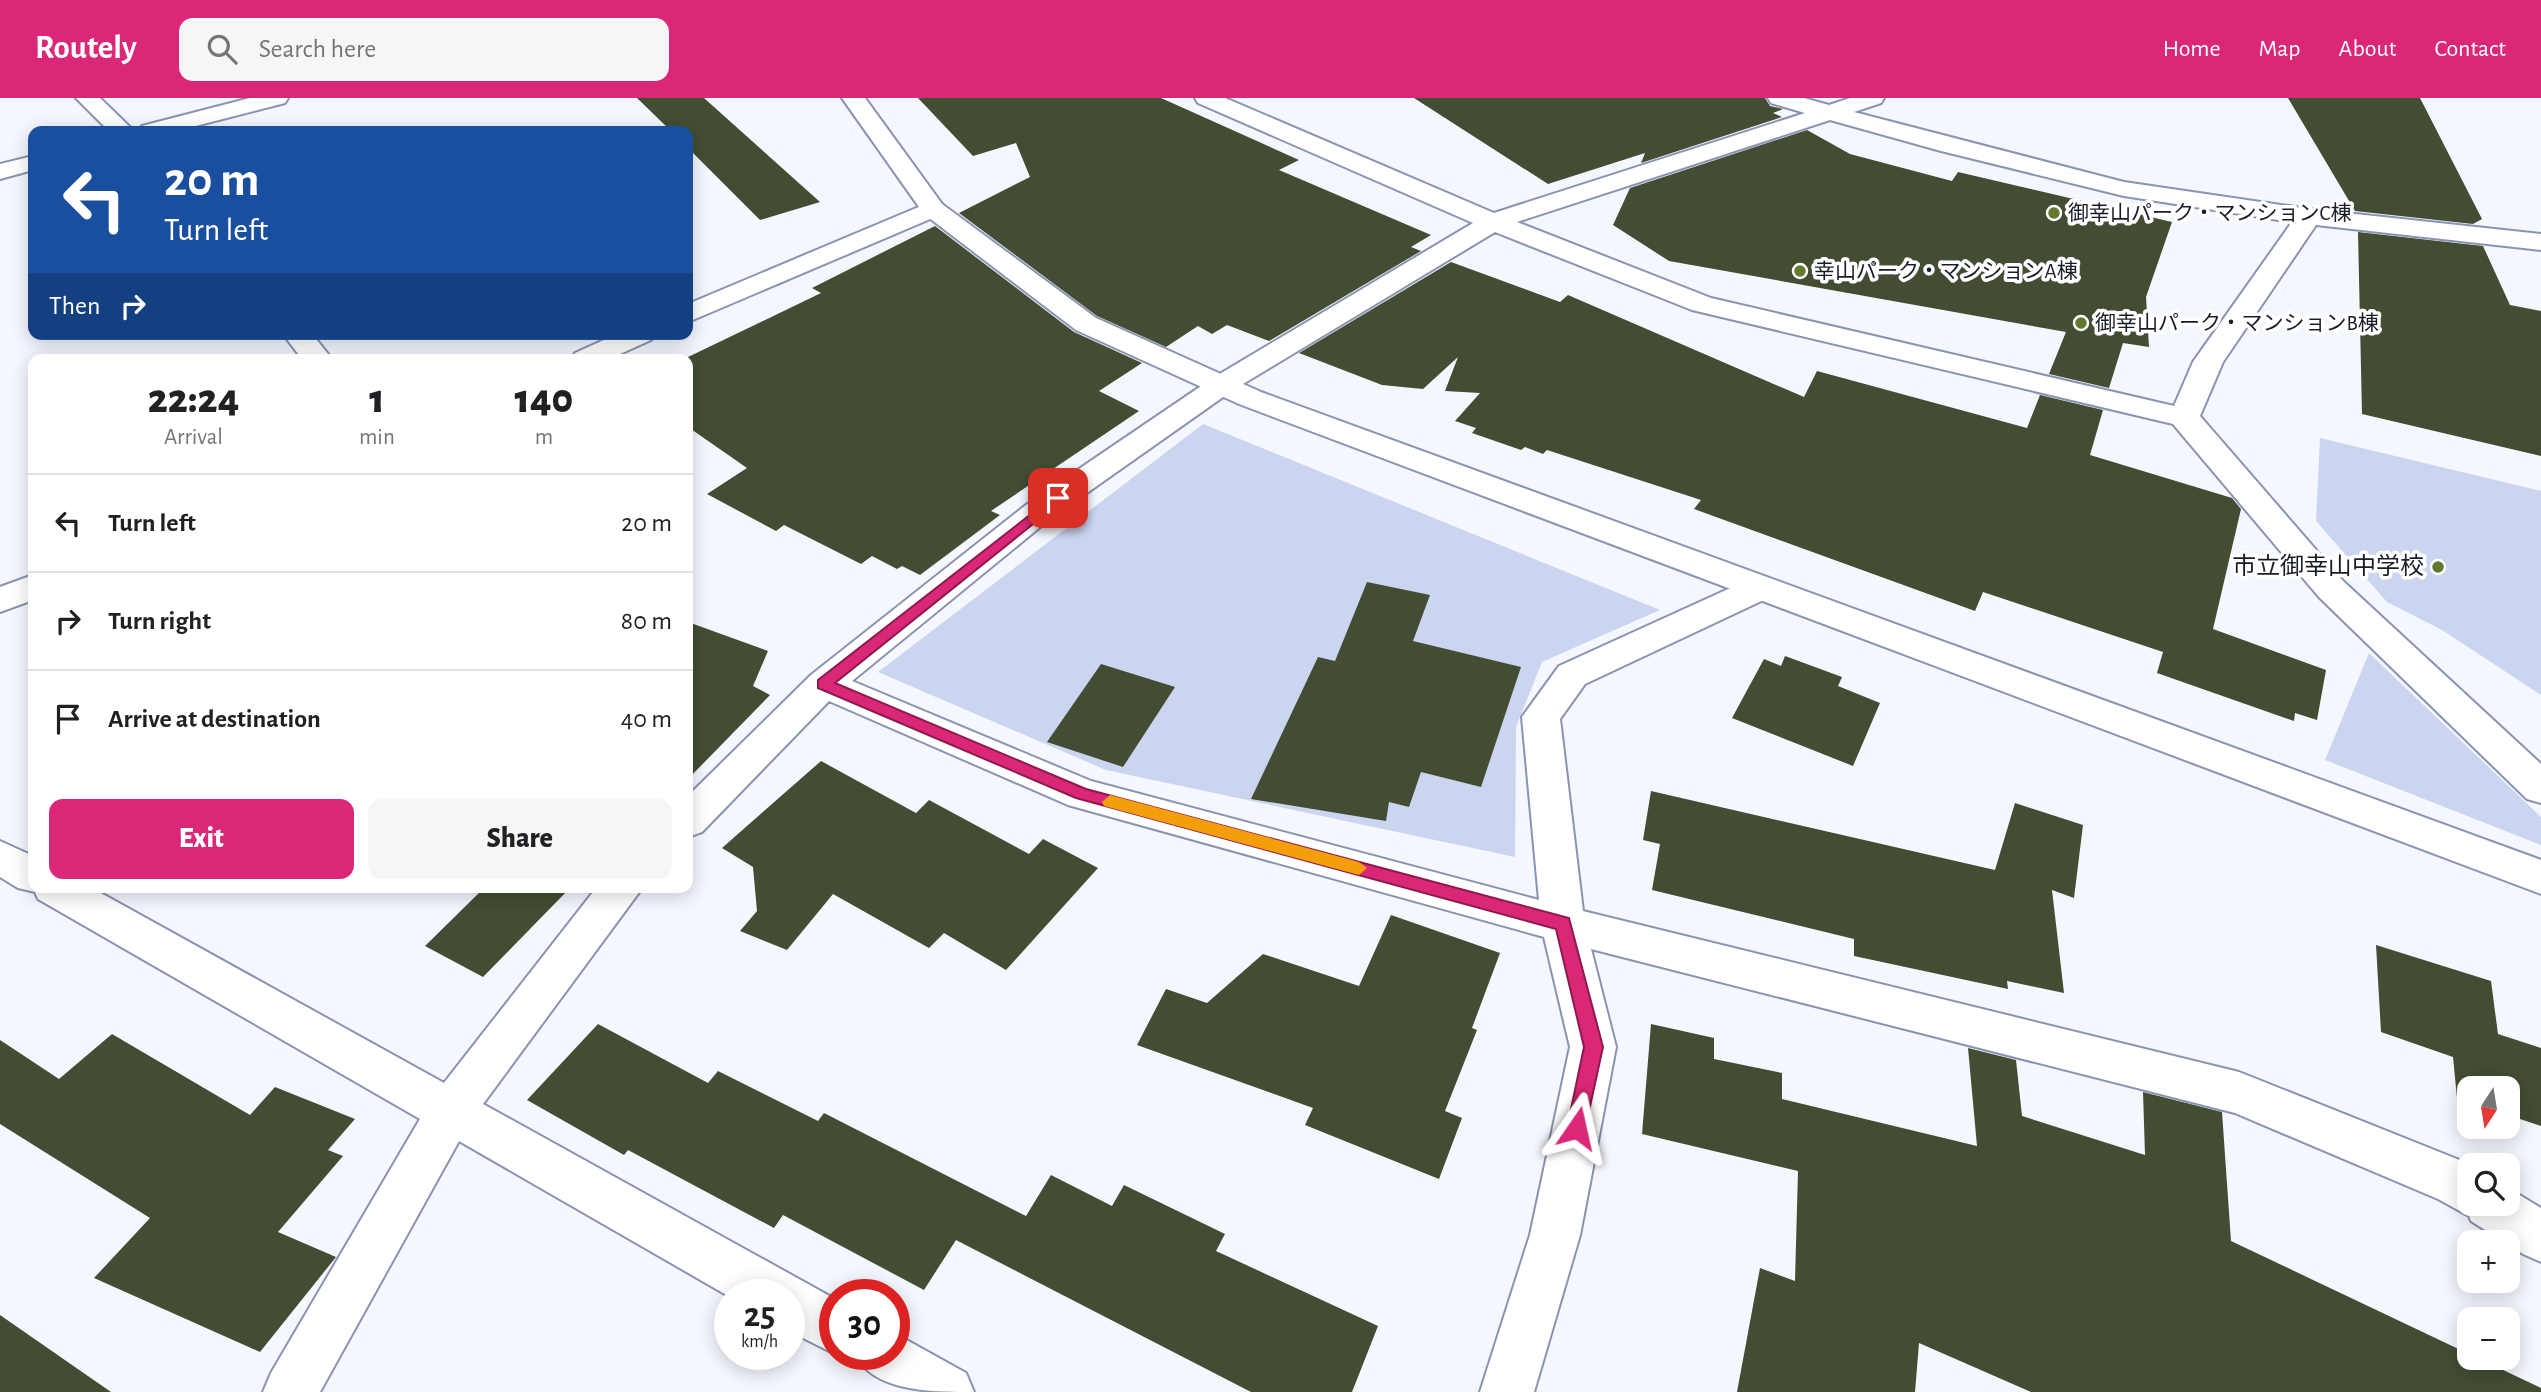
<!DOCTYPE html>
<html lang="en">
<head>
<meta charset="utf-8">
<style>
  body { margin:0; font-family:"Alegreya Sans","Noto Sans JP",sans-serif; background:#f6f6f6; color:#202124; height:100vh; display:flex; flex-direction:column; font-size:26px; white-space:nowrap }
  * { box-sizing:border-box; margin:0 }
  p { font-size:23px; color:#757577 }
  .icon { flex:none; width:38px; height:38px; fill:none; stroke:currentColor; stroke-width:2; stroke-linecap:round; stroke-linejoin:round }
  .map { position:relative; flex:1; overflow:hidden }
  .drawer { position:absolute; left:28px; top:256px; width:665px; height:539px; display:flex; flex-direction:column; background:#fff; border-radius:14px; box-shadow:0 4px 18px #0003 }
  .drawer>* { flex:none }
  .guide { position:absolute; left:28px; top:28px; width:665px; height:214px; border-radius:14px; box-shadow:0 4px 18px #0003; background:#1a4fa0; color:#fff; overflow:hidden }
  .needle { width:46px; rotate:192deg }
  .fabs { position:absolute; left:2457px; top:978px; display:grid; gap:14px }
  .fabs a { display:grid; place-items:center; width:63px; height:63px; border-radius:14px; background:#fff; box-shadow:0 4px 18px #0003; font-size:35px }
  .speed { position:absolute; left:714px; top:1181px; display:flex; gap:14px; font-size:35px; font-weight:700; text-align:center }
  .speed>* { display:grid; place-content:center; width:91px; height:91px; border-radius:50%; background:#fff; box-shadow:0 4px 18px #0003; line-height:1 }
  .speed small { font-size:18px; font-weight:400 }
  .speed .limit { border:10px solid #d22; background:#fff; color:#111 }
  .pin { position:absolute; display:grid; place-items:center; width:60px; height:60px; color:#fff; margin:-30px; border-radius:14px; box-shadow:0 4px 10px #0006 }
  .me { position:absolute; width:77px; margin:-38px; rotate:11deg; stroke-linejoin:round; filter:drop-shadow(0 0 5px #0008) }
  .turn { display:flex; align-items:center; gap:24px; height:147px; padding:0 21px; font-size:32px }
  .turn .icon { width:91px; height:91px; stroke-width:2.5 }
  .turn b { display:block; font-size:49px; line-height:60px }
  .then { display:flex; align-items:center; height:66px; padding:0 21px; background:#0003; gap:14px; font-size:26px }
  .eta { display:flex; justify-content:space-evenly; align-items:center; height:119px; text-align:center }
  .eta b { font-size:42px; font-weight:800; line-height:49px }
  .action { display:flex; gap:14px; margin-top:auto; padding:14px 21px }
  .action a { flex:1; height:80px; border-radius:14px; background:#db2777; color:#fff; font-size:28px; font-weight:800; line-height:80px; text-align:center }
  .action a+a { background:#f6f6f6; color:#202124 }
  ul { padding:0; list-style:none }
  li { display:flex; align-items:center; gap:21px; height:98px; padding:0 21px; border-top:2px solid #e0e0e0 }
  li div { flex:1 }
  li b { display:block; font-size:26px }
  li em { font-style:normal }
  header { display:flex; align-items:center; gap:42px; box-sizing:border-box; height:98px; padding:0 35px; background:#db2777; color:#fff }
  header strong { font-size:33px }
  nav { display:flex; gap:38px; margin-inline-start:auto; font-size:24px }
  .search { width:490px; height:63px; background:#f6f6f6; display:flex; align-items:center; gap:18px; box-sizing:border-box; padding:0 24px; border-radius:14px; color:#757577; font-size:26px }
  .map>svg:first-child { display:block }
  .green { fill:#cbd5ef }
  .building { fill:#434d33 }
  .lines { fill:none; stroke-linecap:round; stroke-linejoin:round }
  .street-casing { stroke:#8994b1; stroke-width:4 }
  .secondary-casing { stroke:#8994b1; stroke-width:4 }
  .street { fill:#fff; fill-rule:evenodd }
  .secondary { fill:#fff; fill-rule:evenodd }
  .route { fill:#db2777; stroke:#8e194d; stroke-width:2 }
  .slow { fill:#f59e0b }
  .poi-dot { fill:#60792c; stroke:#fff; stroke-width:2.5 }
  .labels { text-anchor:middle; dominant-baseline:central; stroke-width:7; stroke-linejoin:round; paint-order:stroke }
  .far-poi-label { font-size:21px; fill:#191d28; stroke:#fff; text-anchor:start }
  .poi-label { font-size:24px; fill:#191d28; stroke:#fff; text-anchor:end }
</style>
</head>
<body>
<header>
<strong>Routely</strong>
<div class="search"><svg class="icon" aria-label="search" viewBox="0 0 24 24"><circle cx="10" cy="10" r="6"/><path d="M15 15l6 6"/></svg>Search here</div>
<nav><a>Home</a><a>Map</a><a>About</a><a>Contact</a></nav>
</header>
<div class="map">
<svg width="2541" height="1294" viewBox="0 0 2541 1294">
  <rect width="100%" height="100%" fill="#f5f7fe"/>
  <path class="green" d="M 1203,326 L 1660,512 L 1542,564 L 1516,629 L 1515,759 L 1106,672 L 878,574 Z
    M 2320,340 L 2541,393 L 2541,597 L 2442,532 L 2387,504 L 2316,423 Z
    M 2369,555 L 2541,719 L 2541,747 L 2325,662 Z"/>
  <path class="building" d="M 637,0 L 704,0 L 820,104 L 760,122 L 688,50 L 688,33 L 671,33 Z
    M 918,0 L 1161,0 L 1299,62 L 1279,72 L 1431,137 L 1411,149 L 1421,153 L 1269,243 L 1227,227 L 1212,236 L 1198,228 L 1166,249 L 1097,218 L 959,115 L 1030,79 L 1016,45 L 973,58 Z
    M 1414,0 L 1765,0 L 1770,8 L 1783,11 L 1773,15 L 1782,19 L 1641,65 L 1645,55 L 1548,86 Z
    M 2288,0 L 2420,0 L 2482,121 L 2473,126 L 2355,113 Z
    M 1807,32 L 1850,56 L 1952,83 L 1958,74 L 2172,124 L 2146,199 L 2149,249 L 2123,245 L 2109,290 L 2049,276 L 2066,234 L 1669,163 L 1613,127 L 1630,90 Z
    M 935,128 L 1074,234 L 1142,265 L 1099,293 L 1139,313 L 991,413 L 1000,417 L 920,477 L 902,468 L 897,471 L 872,458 L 861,466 L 784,427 L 776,433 L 707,396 L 747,370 L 688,329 L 688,259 L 821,195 L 812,190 Z
    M 2358,134 L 2483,148 L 2510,207 L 2541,213 L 2541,358 L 2362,316 Z
    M 1451,164 L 1560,204 L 1568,197 L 1804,299 L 1817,273 L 2027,330 L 2040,297 L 2103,312 L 2090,357 L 2232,400 L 2241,411 L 2213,531 L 2326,572 L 2317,622 L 2295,615 L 2294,623 L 2157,575 L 2163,554 L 1983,494 L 1975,513 L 1694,411 L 1701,402 L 1547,352 L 1543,356 L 1525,349 L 1521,352 L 1472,335 L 1476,330 L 1455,323 L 1480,295 L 1445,293 L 1458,259 L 1423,291 L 1382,287 L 1299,255 Z
    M 1367,484 L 1430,497 L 1413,543 L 1521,569 L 1481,689 L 1421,674 L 1409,709 L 1389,704 L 1386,723 L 1251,701 L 1318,559 L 1335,563 Z
    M 688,524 L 768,553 L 753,588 L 770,597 L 688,681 Z
    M 1785,558 L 1842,579 L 1838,588 L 1880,605 L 1853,668 L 1732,620 L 1764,561 L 1781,568 Z
    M 1101,566 L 1175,589 L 1123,669 L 1047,644 Z
    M 821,663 L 916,715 L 929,702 L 1029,756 L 1043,741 L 1098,770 L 1006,872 L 944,835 L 929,850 L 833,796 L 787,852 L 740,833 L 757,813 L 753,769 L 722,750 Z
    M 1651,693 L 1995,772 L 2015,705 L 2083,727 L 2074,800 L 2052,792 L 2064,895 L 2007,883 L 2008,891 L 1854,858 L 1854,841 L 1652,792 L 1660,746 L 1643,742 Z
    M 485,789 L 571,789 L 483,879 L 425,848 Z
    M 1391,817 L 1500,855 L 1472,930 L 1477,932 L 1445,1013 L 1462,1020 L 1439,1081 L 1305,1027 L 1313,1010 L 1137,947 L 1166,891 L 1207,905 L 1263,856 L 1359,888 Z
    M 2376,847 L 2491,883 L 2498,936 L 2541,950 L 2541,1028 L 2508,1017 L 2508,990 L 2469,990 L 2469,1004 L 2457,1000 L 2453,959 L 2381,934 Z
    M 598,926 L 708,985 L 718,973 L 818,1023 L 824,1015 L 1026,1118 L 1051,1077 L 1112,1108 L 1124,1087 L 1225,1136 L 1216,1153 L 1378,1228 L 1352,1294 L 1251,1294 L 956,1142 L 924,1192 L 783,1117 L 774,1130 L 628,1052 L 624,1057 L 527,1002 Z
    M 1651,926 L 1714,940 L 1714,961 L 1782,975 L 1782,1001 L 1977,1048 L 1968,950 L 2016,962 L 2022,1018 L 2145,1057 L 2143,994 L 2222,1014 L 2231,1143 L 2469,1256 L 2469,1260 L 2478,1260 L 2541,1290 L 2541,1294 L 2031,1294 L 1919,1245 L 1915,1294 L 1737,1294 L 1760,1170 L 1795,1183 L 1798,1073 L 1642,1036 Z
    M 112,936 L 250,1017 L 275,989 L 355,1021 L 328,1052 L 343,1058 L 278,1134 L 336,1159 L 260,1254 L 94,1180 L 150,1120 L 0,1026 L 0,942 L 59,981 Z
    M 0,1217 L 111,1294 L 0,1294 Z"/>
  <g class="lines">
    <defs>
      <path id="street" d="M 76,0 L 100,0 L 134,33 L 109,33 Z
        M 250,0 L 288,0 L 285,5 L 176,33 L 138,33 L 142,28 Z
        M 1195,0 L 1225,0 L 1494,115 L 1805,15 L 1771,5 L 1768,0 L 1804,0 L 1829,7 L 1850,0 L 1884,0 L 1881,5 L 1854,14 L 2124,84 L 2309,111 L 2541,136 L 2541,152 L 2316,127 L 2223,264 L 2200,318 L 2343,483 L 2541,666 L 2541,705 L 2527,701 L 2319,499 L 2173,326 L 1692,212 L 1495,134 L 1233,292 L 1050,421 L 852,583 L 1091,683 L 1539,802 L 1522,619 L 1559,568 L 1748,482 L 1760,478 L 1772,482 L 1777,490 L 1772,498 L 1585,586 L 1560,621 L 1583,813 L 2239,974 L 2472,1067 L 2469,1068 L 2469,1106 L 2508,1106 L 2508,1090 L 2541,1110 L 2541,1164 L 2523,1156 L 2471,1123 L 2469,1118 L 2438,1101 L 2235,1015 L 1591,851 L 1616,949 L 1580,1137 L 1534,1294 L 1480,1294 L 1530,1137 L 1570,949 L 1544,839 L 1068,707 L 829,603 L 702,734 L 688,739 L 688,698 L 811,577 L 1026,407 L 1213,280 L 1473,125 L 1198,5 ZM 1830,22 L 1941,53 L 2124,98 L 2292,124 L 2193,264 L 2174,308 L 1711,200 L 1517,124 Z
        M 33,58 L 33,72 L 0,81 L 0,66 Z
        M 933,103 L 942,106 L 946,111 L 942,116 L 688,224 L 688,206 Z
        M 283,236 L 312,236 L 332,261 L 302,261 Z
        M 617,236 L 655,236 L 651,242 L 609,261 L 571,261 L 575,255 Z
        M 33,477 L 33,502 L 0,514 L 0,489 Z
        M 0,743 L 33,758 L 33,789 L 90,789 L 444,985 L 597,789 L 643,789 L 483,1006 L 835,1201 L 835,1256 L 789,1233 L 789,1197 L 730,1199 L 459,1043 L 320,1294 L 263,1294 L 271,1275 L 420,1021 L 38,801 L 35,794 L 18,790 L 0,779 Z
        M 894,1235 L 966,1275 L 974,1294 C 930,1294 875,1294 854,1256 L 894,1256 Z"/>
      <path id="secondary" d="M 842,0 L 865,0 L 942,106 L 1096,220 L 1261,294 L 2541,762 L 2541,796 L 1239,306 L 1076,232 L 924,116 Z"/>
    </defs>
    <use href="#street" class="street-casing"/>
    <use href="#secondary" class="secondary-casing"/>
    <use href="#street" class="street"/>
    <use href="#secondary" class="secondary"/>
  </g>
  <path class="route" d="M 1058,395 L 1065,400 L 1063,402 L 835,585 L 1086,691 L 1569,820 L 1603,949 L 1584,1036 L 1577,1039 L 1570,1036 L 1567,1030 L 1584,949 L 1556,831 L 1076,700 L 818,590 L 818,582 Z"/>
  <path class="slow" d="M 1110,697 L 1359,764 L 1367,770 L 1359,777 L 1104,708 L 1102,704 Z"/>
  <g class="poi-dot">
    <circle cx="2054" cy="115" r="7"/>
    <circle cx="1800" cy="173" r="7"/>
    <circle cx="2081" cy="225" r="7"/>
    <circle cx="2438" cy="469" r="7"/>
  </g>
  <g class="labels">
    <g class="far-poi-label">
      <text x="2068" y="115">御幸山パーク・マンションC棟</text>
      <text x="1814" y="173">幸山パーク・マンションA棟</text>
      <text x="2095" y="225">御幸山パーク・マンションB棟</text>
    </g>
    <g class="poi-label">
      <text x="2424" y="469">市立御幸山中学校</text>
    </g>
  </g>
</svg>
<div class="fabs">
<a><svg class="needle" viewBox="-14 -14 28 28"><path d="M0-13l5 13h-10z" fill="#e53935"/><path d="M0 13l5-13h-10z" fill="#757577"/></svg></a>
<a><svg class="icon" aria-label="search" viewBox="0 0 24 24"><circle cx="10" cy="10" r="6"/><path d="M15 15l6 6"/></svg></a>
<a>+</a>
<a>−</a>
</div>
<div class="speed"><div>25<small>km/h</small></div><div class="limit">30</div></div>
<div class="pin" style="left:1058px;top:400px;background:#d93025"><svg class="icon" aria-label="arrive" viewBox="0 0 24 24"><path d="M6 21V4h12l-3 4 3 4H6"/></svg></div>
<svg class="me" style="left:1577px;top:1030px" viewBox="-20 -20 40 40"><path d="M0-17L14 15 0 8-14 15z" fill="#db2777" stroke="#fff" stroke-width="4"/></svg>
<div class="guide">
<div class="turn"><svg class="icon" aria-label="left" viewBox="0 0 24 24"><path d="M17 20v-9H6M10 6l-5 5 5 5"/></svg><div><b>20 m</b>Turn left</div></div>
<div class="then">Then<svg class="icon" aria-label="right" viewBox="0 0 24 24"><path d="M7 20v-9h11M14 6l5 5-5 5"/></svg></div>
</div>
<section class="drawer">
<div class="eta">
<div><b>22:24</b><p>Arrival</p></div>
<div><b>1</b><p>min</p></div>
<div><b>140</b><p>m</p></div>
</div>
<ul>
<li><svg class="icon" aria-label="left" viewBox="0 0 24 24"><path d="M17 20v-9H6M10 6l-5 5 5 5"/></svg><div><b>Turn left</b></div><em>20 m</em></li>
<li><svg class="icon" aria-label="right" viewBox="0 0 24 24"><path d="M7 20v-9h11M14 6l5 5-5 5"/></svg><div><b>Turn right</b></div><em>80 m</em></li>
<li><svg class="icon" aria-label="arrive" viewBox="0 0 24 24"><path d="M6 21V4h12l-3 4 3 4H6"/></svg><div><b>Arrive at destination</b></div><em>40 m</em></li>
</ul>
<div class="action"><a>Exit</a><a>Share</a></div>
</section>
</div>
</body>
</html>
